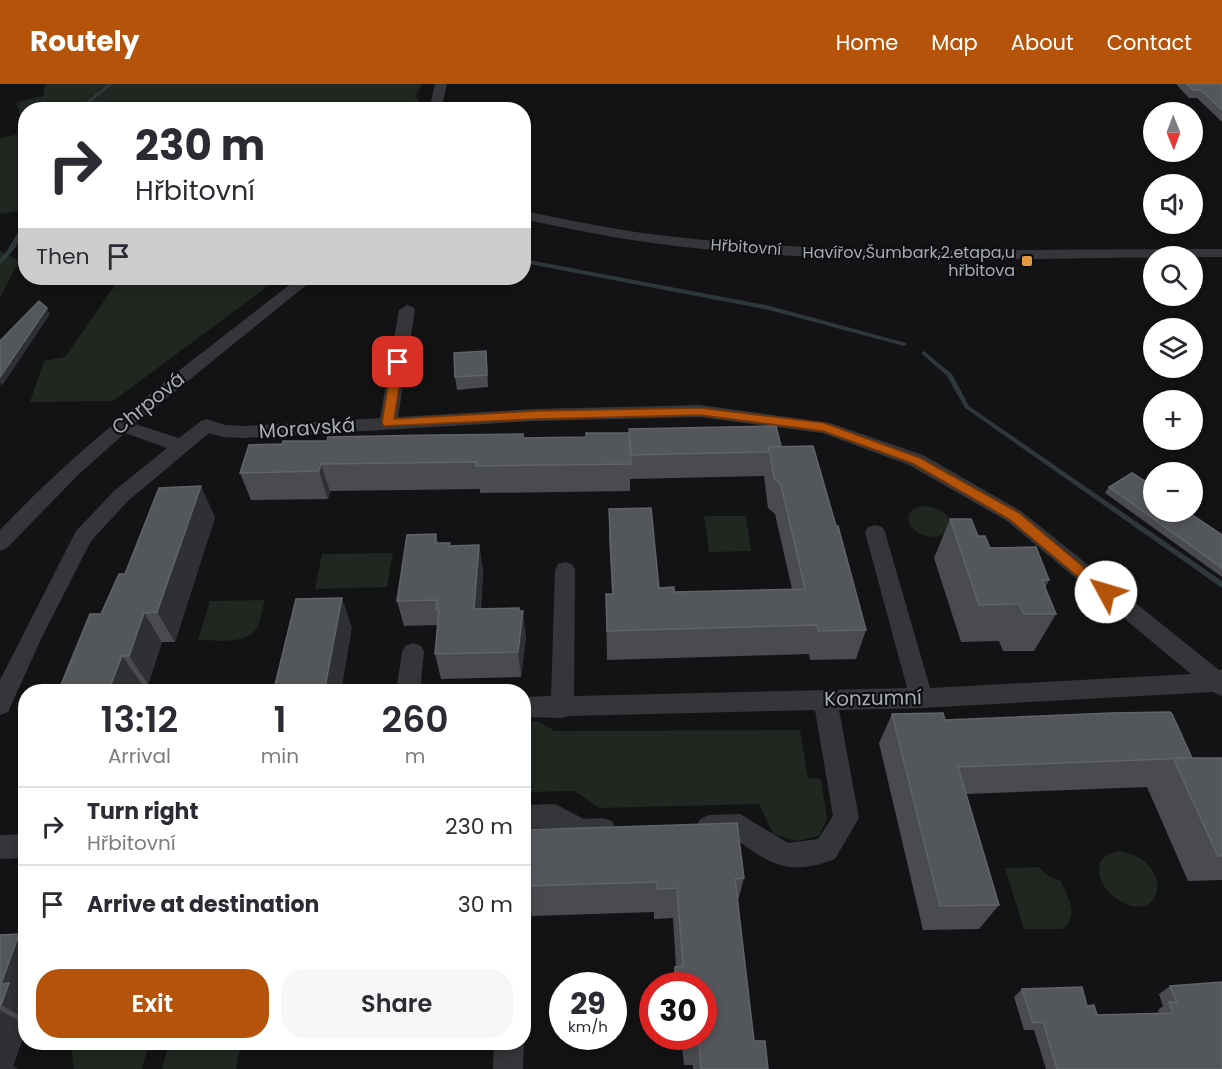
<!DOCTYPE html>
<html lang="en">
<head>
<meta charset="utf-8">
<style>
  body { margin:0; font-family:Poppins,sans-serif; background:#f7f7f7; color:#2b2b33; height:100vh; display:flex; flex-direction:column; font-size:22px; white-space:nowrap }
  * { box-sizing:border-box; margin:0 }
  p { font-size:20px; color:#7c7c81 }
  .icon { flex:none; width:33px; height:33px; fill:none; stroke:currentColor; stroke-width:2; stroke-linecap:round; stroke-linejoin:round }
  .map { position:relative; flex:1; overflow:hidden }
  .panel { position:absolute; left:18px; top:600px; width:513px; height:366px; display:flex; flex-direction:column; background:#fff; border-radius:24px; box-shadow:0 3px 9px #0003 }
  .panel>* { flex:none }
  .guide { position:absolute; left:18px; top:18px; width:513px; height:183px; border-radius:24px; box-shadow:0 3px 9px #0003; background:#fff; color:#2b2b33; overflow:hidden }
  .needle { width:39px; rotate:179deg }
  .tools { position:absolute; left:1143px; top:18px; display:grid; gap:12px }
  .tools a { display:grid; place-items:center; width:60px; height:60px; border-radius:50%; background:#fff; box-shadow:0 3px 9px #0003; font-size:30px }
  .speed { position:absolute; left:549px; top:888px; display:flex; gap:12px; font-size:30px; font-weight:700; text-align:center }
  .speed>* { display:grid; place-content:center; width:78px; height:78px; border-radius:50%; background:#fff; box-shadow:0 3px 9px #0003; line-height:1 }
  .speed small { font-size:15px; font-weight:400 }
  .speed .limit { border:9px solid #d22; background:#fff; color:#111 }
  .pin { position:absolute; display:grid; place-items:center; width:51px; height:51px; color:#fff; margin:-26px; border-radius:12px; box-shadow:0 3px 9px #0006 }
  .me { position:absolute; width:66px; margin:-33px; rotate:309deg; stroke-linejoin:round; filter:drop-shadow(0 0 4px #0008) }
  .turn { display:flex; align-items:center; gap:21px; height:126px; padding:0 18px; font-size:27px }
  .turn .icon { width:78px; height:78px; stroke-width:2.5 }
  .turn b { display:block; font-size:42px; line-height:51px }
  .then { display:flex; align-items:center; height:57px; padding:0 18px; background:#0003; gap:12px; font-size:22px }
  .eta { display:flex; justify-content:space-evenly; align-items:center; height:102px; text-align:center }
  .eta b { font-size:36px; font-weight:600; line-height:42px }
  .action { display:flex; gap:12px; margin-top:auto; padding:12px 18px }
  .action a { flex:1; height:69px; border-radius:24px; background:#b45309; color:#fff; font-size:24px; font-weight:600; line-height:69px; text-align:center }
  .action a+a { background:#f7f7f7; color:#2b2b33 }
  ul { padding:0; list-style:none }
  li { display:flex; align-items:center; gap:18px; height:78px; padding:0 18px; border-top:2px solid #e1e1e2 }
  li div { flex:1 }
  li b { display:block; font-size:22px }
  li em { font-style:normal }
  header { display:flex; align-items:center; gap:36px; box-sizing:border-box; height:84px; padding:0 30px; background:#b45309; color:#fff }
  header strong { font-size:28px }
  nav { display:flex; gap:33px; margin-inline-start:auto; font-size:21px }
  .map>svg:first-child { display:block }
  .green { fill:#202720 }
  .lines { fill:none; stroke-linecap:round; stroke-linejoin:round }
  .stream { fill:#2e373c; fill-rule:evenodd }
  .minor { fill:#353639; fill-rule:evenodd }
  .wall { fill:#494b50 }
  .shaded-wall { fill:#2f3034 }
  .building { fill:#53565a; stroke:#606368; stroke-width:1.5 }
  .route { fill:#b45309; stroke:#753606; stroke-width:1.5 }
  .poi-dot { fill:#e3983d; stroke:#0e0e10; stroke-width:2 }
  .labels { text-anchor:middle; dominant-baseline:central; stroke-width:4.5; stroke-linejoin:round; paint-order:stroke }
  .far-street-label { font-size:16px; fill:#a6acb4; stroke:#0e0e10 }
  .far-poi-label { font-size:16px; fill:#a6acb4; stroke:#0e0e10; text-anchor:end }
  .street-label { font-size:20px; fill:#a6acb4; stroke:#0e0e10 }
</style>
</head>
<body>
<header>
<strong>Routely</strong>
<nav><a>Home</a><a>Map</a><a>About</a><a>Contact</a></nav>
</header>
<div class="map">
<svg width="1222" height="985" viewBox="0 0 1222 985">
  <rect width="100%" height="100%" fill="#131315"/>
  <path class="green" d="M 45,0 L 422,0 L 415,13 L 419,15 L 417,25 L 26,26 L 25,44 L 16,18 L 43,12 Z
    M 25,49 L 25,126 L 0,130 L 0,54 Z
    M 0,167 L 19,177 L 0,214 Z
    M 120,194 L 279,194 L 113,317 L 30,318 L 44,277 L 65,273 Z
    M 927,422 C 973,431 939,472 910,442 L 908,432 C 912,424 918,423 927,422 Z
    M 704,432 L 746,432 L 751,467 L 709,468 Z
    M 393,469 L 387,503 L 315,505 L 322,470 Z
    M 265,516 C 262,525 261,536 257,544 C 246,561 215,556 198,556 L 210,517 Z
    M 524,637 L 537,637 L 555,647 L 800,646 L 808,694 L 821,695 L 827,735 L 819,752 L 796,757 L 773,750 L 759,720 L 599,724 L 575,707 L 524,708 Z
    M 1119,767 C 1177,776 1163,846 1117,815 C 1108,809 1100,799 1099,788 C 1098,775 1107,769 1119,767 Z
    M 1038,783 L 1051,794 L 1061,797 C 1068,816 1080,829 1063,845 L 1024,845 L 1005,784 Z
    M 74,959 L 74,958 L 149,959 L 142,985 L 74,985 L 71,964 Z
    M 169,959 L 169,958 L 241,959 L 236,985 L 162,985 Z"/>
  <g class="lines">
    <path class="stream" d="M 108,0 L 113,0 L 81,26 L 76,26 Z
      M 24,139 L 26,139 C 26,152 11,169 2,179 L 0,180 L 0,175 L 6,168 Z
      M 524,175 L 770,222 L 906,259 L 907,260 L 904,262 L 769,226 L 524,179 Z
      M 924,267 L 952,290 L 969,322 L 1222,497 L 1222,504 L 965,324 L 947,292 L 922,270 L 922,268 Z"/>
    <path class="minor" d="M 435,0 L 447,0 L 441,26 L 429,26 Z
      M 524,127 C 577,138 631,149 685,154 C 863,173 1044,164 1222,165 L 1222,173 C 1047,173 862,183 684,163 C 630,157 577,147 524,135 Z
      M 298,194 L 315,194 L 135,340 L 179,354 L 201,337 L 207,335 L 225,341 L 245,342 L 380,334 L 399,226 L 407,221 L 413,223 L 415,226 L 398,333 L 535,325 L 700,321 L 830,339 L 923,371 L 1021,427 L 1219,586 L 1222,585 L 1222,612 L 1213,608 L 921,624 L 839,626 L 859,734 L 835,775 C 792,792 770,782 735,754 L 709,755 L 700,751 L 696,743 L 700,735 L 709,731 L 740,730 L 788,759 L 818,755 L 833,732 L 815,626 L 568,632 L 562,634 L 524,633 L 524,613 L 551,612 L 555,486 L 558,480 L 565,478 L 572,480 L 575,486 L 574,612 L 907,604 L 865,448 L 868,443 L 875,441 L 882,443 L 885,448 L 930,604 L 1191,590 L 1007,437 L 909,381 L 822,349 L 700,333 L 535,337 L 245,354 L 223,353 L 209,349 L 128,417 L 91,457 L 42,553 L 8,628 L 0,631 L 0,596 L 76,447 L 114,407 L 167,364 L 125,349 L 78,391 L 7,464 L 0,467 L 0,446 C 90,351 195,275 298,194 Z
      M 413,559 L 421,562 L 424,568 L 420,608 L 396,608 L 402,568 L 405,562 Z
      M 555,720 L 584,735 L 603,734 L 612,737 L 616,746 L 612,755 L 603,758 L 582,759 L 552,744 L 524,745 L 524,721 Z
      M 26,750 L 26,774 L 0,775 L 0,751 Z
      M 494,958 L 524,957 L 523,985 L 493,985 Z"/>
  </g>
  <path class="wall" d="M 1176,0 L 1221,0 L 1222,1 L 1222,38 L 1197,14 L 1189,14 Z
    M 487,280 L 488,303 L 457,306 L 455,293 Z
    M 523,350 L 523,354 L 781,362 L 866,546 L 856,575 L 810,576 L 809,570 L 607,576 L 606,510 L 612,510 L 609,455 L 609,425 L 659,504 L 674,508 L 792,505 L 775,430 L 768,424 L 764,392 L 630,395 L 630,407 L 480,409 L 480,405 L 330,407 L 328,415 L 251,416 L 240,389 L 282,360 L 327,357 Z
    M 1109,403 L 1222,451 L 1222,493 L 1105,409 Z
    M 215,433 L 175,558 L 162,558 L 148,600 L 142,600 L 139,608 L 101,530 L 125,490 Z
    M 950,435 L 978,452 L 990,464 L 1049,496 L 1045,504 L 1056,530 L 1034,567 L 1003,567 L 999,557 L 961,558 L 934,474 Z
    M 436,450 L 438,459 L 450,459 L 450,462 L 479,461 L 483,487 L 481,525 L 519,527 L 526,552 L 521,593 L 441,595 L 435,570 L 438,541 L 404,542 L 397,517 Z
    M 892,630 L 945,636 L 1192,674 L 1222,674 L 1222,796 L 1188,797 L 1147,703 L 966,710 L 999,821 L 979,845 L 923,846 L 879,659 Z
    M 524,746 L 744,794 L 738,817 L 754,957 L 768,985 L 693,985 L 693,981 L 684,981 L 681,952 L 704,952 L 704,902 L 672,902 L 675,883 L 676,883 L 673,834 L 654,835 L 654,828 L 532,832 L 525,847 L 525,870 L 524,870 Z
    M 19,850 L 26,855 L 26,945 L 13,982 L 0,985 L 0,851 Z
    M 1170,902 L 1222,985 L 1046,985 L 1034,946 L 1024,946 L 1014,913 L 1022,905 L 1087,922 L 1097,931 L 1159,929 L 1158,926 L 1163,922 L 1159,910 Z"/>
  <path class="shaded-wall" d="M 47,224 L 50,230 L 2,302 L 0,298 L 0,293 Z
    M 321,380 L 330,407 L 328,415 L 319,387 Z
    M 201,402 L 215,433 L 175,558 L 157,528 Z
    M 479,461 L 483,487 L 479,550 L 474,525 Z
    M 342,514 L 352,544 L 341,608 L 324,608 Z
    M 523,527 L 526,552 L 521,593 L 518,568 Z
    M 144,529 L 162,558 L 148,600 L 129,572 Z
    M 122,572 L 142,600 L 139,608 L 108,608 Z
    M 526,802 L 532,832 L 525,847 L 525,870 L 524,864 L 524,807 Z
    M 19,850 L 26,855 L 26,935 L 1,921 L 1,900 Z
    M 0,926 L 26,941 L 26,945 L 13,982 L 18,985 L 0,985 Z"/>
  <path class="building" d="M 1187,0 L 1221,0 L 1222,1 L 1222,26 L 1201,6 L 1193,6 Z
    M 39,217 L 47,224 L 0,293 L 0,257 Z
    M 486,267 L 487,291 L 455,293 L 454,269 Z
    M 776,342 L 781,362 L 769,363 L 768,368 L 631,371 L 629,345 Z
    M 586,349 L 629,349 L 631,380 L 476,382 L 476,378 L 321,380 L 319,387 L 240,389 L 249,361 L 282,360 L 283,357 L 327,357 L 328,353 L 434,351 L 523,350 L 523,354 L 586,353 Z
    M 813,362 L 836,442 L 838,442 L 866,546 L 818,547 L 817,541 L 607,547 L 606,510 L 613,510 L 609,425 L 651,424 L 659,504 L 674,503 L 674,508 L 805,505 L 781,401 L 774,394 L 769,363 Z
    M 1132,389 L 1154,403 L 1154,428 L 1188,428 L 1222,451 L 1222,484 L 1109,403 Z
    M 201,402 L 157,528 L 144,529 L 129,572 L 122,572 L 108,608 L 58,608 L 90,530 L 101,530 L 119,490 L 125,490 L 159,404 Z
    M 950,435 L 971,435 L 978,452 L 985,452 L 990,464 L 1036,463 L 1049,496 L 1042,496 L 1056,530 L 1024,530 L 1019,520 L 979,521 Z
    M 436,450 L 435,459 L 450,459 L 449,462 L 479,461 L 474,525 L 519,524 L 519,527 L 523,527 L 518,568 L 435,570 L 439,526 L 436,526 L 437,516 L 397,517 L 407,451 Z
    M 342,514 L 324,608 L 267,608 L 267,605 L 274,605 L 296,515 Z
    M 1170,628 L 1172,630 L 1192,674 L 958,683 L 999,821 L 940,822 L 892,630 L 943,629 L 945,636 L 1112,629 Z
    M 26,667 L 26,678 L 21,679 Z
    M 1173,674 L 1222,674 L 1222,772 L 1218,772 Z
    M 737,739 L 744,794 L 735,795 L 754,957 L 765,957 L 768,985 L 701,985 L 699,958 L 689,958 L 689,952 L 704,952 L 704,902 L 676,902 L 675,883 L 683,882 L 677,804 L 657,805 L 657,798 L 526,802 L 524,807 L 524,746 Z
    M 19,850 L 1,900 L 9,899 L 1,921 L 0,921 L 0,851 Z
    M 1222,898 L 1222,985 L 1057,985 L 1043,938 L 1033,939 L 1022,905 L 1082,903 L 1087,922 L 1094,921 L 1097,931 L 1173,929 L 1169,918 L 1177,919 L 1170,902 Z"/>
  <path class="route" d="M 398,275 L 403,278 L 394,335 L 535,327 L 700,324 L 824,339 L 920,374 L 1019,429 L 1113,508 L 1106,513 L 1101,512 L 1009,435 L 912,379 L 823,347 L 700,331 L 535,335 L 384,342 L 382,339 L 392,278 Z"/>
  <rect class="poi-dot" x="1021" y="171" width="12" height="12" rx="3"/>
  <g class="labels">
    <g class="far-street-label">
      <text transform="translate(746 163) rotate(4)">Hřbitovní</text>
    </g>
    <g class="far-poi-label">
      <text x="1015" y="168">Havířov,Šumbark,2.etapa,u<tspan x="1015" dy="18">hřbitova</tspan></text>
    </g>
    <g class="street-label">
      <text transform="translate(148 319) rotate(-39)">Chrpová</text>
      <text transform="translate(307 344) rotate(-4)">Moravská</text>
      <text transform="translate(873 614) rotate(-1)">Konzumní</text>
    </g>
  </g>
</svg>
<div class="tools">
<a><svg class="needle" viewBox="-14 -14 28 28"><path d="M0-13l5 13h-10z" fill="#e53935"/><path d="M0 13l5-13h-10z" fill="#7c7c81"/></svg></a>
<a><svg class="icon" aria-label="sound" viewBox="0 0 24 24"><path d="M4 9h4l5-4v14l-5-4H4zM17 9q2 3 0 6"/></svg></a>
<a><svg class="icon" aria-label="search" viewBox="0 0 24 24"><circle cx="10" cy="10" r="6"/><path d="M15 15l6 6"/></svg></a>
<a><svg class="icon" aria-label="layers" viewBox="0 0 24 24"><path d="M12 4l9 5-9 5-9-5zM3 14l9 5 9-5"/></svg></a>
<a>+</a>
<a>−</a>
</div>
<div class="speed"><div>29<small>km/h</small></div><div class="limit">30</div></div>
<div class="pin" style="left:398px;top:278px;background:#d93025"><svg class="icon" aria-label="arrive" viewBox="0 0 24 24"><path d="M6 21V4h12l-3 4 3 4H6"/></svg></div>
<svg class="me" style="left:1106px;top:508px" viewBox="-20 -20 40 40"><circle r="19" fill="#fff"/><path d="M0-13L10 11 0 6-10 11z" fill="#b45309"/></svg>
<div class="guide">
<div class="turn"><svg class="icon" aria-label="right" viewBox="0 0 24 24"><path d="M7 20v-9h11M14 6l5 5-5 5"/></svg><div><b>230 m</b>Hřbitovní</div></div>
<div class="then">Then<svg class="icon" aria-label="arrive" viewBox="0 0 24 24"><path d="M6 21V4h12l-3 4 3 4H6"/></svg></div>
</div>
<section class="panel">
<div class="eta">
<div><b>13:12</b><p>Arrival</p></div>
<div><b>1</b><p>min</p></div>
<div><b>260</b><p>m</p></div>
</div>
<ul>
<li><svg class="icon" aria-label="right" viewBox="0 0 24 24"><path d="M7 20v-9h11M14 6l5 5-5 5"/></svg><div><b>Turn right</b><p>Hřbitovní</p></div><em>230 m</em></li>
<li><svg class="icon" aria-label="arrive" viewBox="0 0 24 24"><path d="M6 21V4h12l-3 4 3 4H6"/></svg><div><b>Arrive at destination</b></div><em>30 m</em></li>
</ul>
<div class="action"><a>Exit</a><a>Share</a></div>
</section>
</div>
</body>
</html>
